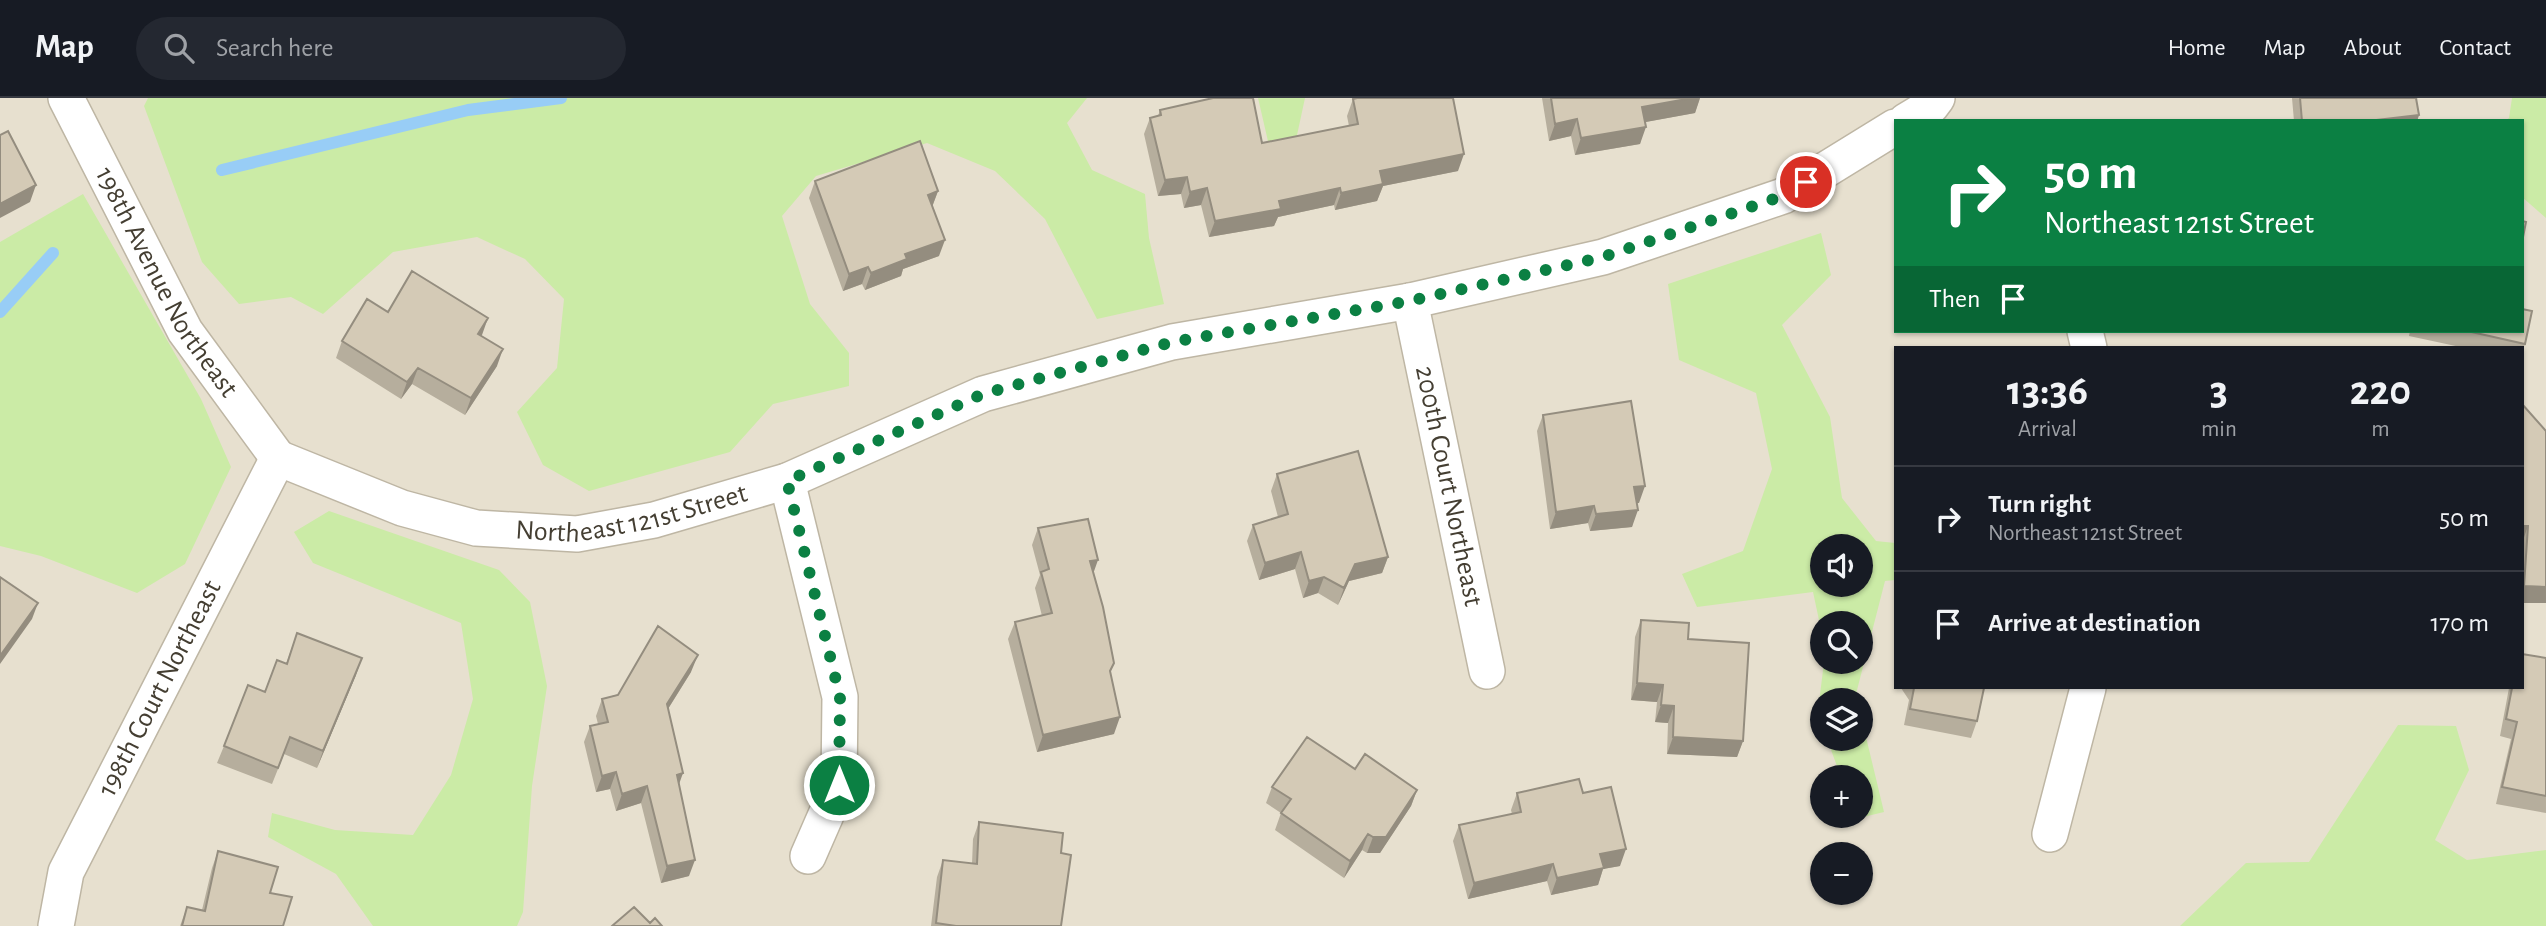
<!DOCTYPE html>
<html lang="en">
<head>
<meta charset="utf-8">
<style>
  body { margin:0; font-family:"Alegreya Sans",sans-serif; background:#242831; color:#f1f3f6; height:100vh; display:flex; flex-direction:column; font-size:26px; white-space:nowrap }
  * { box-sizing:border-box; margin:0 }
  p { font-size:23px; color:#9ea1a6 }
  .icon { flex:none; width:38px; height:38px; fill:none; stroke:currentColor; stroke-width:2; stroke-linecap:round; stroke-linejoin:round }
  .map { position:relative; flex:1; overflow:hidden }
  .details { position:absolute; left:1894px; top:248px; width:630px; height:343px; display:flex; flex-direction:column; background:#171b24; border-radius:0px; box-shadow:0 2px 5px #0004 }
  .details>* { flex:none }
  .guide { position:absolute; left:1894px; top:21px; width:630px; height:214px; border-radius:0px; box-shadow:0 2px 5px #0004; background:#0b8043; color:#fff; overflow:hidden }
  .buttons { position:absolute; left:1810px; top:436px; display:grid; gap:14px }
  .buttons a { display:grid; place-items:center; width:63px; height:63px; border-radius:50%; background:#171b24; box-shadow:0 2px 5px #0004; font-size:35px }
  .pin { position:absolute; display:grid; place-items:center; width:60px; height:60px; color:#fff; margin:-30px; border:4px solid #fff; border-radius:50%; box-shadow:0 2px 7px #0007 }
  .me { position:absolute; width:77px; margin:-38px; rotate:0deg; stroke-linejoin:round; filter:drop-shadow(0 0 5px #0008) }
  .turn { display:flex; align-items:center; gap:24px; height:147px; padding:0 35px; font-size:32px }
  .turn .icon { width:91px; height:91px; stroke-width:2.5 }
  .turn b { display:block; font-size:49px; line-height:60px }
  .then { display:flex; align-items:center; height:66px; padding:0 35px; background:#0003; gap:14px; font-size:26px }
  .eta { display:flex; justify-content:space-evenly; align-items:center; height:119px; text-align:center }
  .eta b { font-size:42px; font-weight:600; line-height:49px }
  ul { padding:0; list-style:none }
  li { display:flex; align-items:center; gap:21px; height:105px; padding:0 35px; border-top:2px solid #363941 }
  li div { flex:1 }
  li b { display:block; font-size:26px }
  li em { font-style:normal }
  header { display:flex; align-items:center; gap:42px; box-sizing:border-box; height:98px; padding:0 35px; background:#171b24; border-bottom:2px solid #363941 }
  header strong { font-size:33px }
  nav { display:flex; gap:38px; margin-inline-start:auto; font-size:24px }
  .search { width:490px; height:63px; background:#242831; display:flex; align-items:center; gap:18px; box-sizing:border-box; padding:0 24px; border-radius:38px; color:#9ea1a6; font-size:26px }
  .map>svg:first-child { display:block }
  .residential { fill:#e7e0cf; fill-rule:evenodd }
  .green { fill:#cbeba6; fill-rule:evenodd }
  .lines { fill:none; stroke-linecap:round; stroke-linejoin:round }
  .stream { stroke:#98cdf6; stroke-width:12 }
  .street-casing { stroke:#beb6a4; stroke-width:38 }
  .street { stroke:#fff; stroke-width:35 }
  .wall { fill:#b6ae9d }
  .shaded-wall { fill:#948d7f }
  .building { fill:#d4cab6; stroke:#948d7f; stroke-width:2 }
  .route { stroke:#0b8043; stroke-width:12; stroke-dasharray:0 21.6 }
  .labels { text-anchor:middle; dominant-baseline:central; stroke-width:5; stroke-linejoin:round; paint-order:stroke }
  .street-label { font-size:28px; fill:#443e32; stroke:#fff }
</style>
</head>
<body>
<header>
<strong>Map</strong>
<div class="search"><svg class="icon" aria-label="search" viewBox="0 0 24 24"><circle cx="10" cy="10" r="6"/><path d="M15 15l6 6"/></svg>Search here</div>
<nav><a>Home</a><a>Map</a><a>About</a><a>Contact</a></nav>
</header>
<div class="map">
<svg width="2546" height="828" viewBox="0 0 2546 828">
  <rect width="100%" height="100%" fill="#f3eee2"/>
  <path class="residential" d="M 0,0 L 2546,0 L 2546,784 L 2321,828 L 0,828 ZM 1895,23 L 2522,23 L 2522,233 L 1895,233 ZM 1895,250 L 2522,250 L 2522,590 L 1895,590 ZM 1822,448 L 1860,448 L 1860,486 L 1822,486 ZM 1822,525 L 1860,525 L 1860,564 L 1822,564 ZM 1822,602 L 1860,602 L 1860,640 L 1822,640 ZM 1822,679 L 1860,679 L 1860,718 L 1822,718 ZM 1822,756 L 1860,756 L 1860,794 L 1822,794 Z"/>
  <path class="green" d="M 148,0 L 1087,0 L 1067,25 L 1092,72 L 1145,96 L 1149,140 L 1164,206 L 1097,221 L 1045,121 L 995,73 L 927,45 L 816,78 L 782,118 L 810,206 L 849,255 L 849,288 L 773,306 L 730,354 L 589,393 L 543,367 L 517,314 L 557,270 L 564,201 L 525,161 L 477,139 L 393,154 L 323,216 L 291,199 L 239,206 L 202,164 L 144,8 Z
    M 1258,0 L 1305,0 L 1291,65 L 1274,69 Z
    M 2512,0 L 2546,0 L 2546,120 L 2522,99 L 2522,23 L 2505,23 L 2509,20 Z
    M 83,96 L 201,301 L 231,369 L 185,466 L 137,495 L 41,458 L 0,448 L 0,144 Z
    M 1821,135 L 1831,177 L 1782,227 L 1830,319 L 1842,400 L 1876,443 L 1895,445 L 1895,482 L 1885,483 L 1856,596 L 1857,602 L 1822,602 L 1822,624 L 1818,613 L 1824,564 L 1860,564 L 1860,525 L 1822,525 L 1822,536 L 1813,494 L 1697,509 L 1682,476 L 1743,453 L 1772,371 L 1756,295 L 1679,262 L 1668,186 ZM 1860,448 L 1860,486 L 1822,486 L 1822,448 Z
    M 329,413 L 499,472 L 530,504 L 547,588 L 532,688 L 523,814 L 517,828 L 373,828 L 336,776 L 268,739 L 272,715 L 335,732 L 413,737 L 451,677 L 473,601 L 461,525 L 313,465 L 294,434 Z
    M 1860,614 L 1884,714 L 1855,721 L 1854,718 L 1860,718 L 1860,679 L 1841,679 L 1827,641 L 1860,640 Z
    M 2398,627 L 2456,628 L 2469,672 L 2435,742 L 2467,762 L 2546,752 L 2546,828 L 2180,828 L 2246,765 L 2309,764 Z"/>
  <g class="lines">
    <path class="stream" d="M 222,72 L 468,12 L 561,0
      M 0,214 L 53,155"/>
    <defs>
      <g id="street">
        <path id="s1" d="M 66,0 L 185,233 L 278,360"/>
        <path d="M 1906,23 L 1931,8 L 1937,0"/>
        <path id="s2" d="M 1410,203 L 1487,573"/>
        <path d="M 2085,233 L 2089,250"/>
        <path id="s3" d="M 278,360 L 402,410 L 476,430 L 577,436 L 654,422 L 787,383 L 983,296 L 1172,244 L 1410,203 L 1603,159 L 1783,98 L 1895,29"/>
        <path d="M 787,383 L 840,599 L 839,687 L 808,758"/>
        <path d="M 2050,736 L 2088,590"/>
        <path id="s4" d="M 56,828 L 66,774 L 278,360"/>
      </g>
    </defs>
    <use href="#street" class="street-casing"/>
    <use href="#street" class="street"/>
  </g>
  <path class="wall" d="M 1542,0 L 1700,0 L 1695,15 L 1645,24 L 1640,46 L 1575,57 L 1571,38 L 1549,43 Z
    M 2292,0 L 2418,0 L 2416,1 L 2419,17 L 2417,23 L 2294,23 Z
    M 1353,1 L 1458,73 L 1383,88 L 1377,103 L 1335,112 L 1334,107 L 1278,119 L 1274,128 L 1209,139 L 1201,107 L 1184,110 L 1181,96 L 1158,98 L 1144,36 L 1150,20 L 1158,18 L 1160,12 L 1262,45 L 1349,28 L 1347,18 Z
    M 815,83 L 938,93 L 932,109 L 939,158 L 903,171 L 901,178 L 865,192 L 862,186 L 843,193 L 809,100 Z
    M 388,214 L 481,238 L 497,268 L 465,317 L 412,286 L 401,301 L 336,260 L 342,243 Z
    M 2410,233 L 2522,233 L 2525,246 L 2522,254 L 2522,250 L 2465,250 L 2409,238 Z
    M 2522,306 L 2546,333 L 2546,505 L 2522,505 Z
    M 1543,317 L 1639,405 L 1637,405 L 1632,429 L 1590,433 L 1588,425 L 1550,431 L 1537,333 Z
    M 1277,376 L 1388,459 L 1382,475 L 1349,483 L 1338,507 L 1318,495 L 1303,500 L 1295,471 L 1259,482 L 1247,443 L 1253,427 L 1278,419 L 1271,393 Z
    M 1038,430 L 1093,475 L 1114,565 L 1110,575 L 1114,636 L 1037,654 L 1008,541 L 1015,524 L 1042,518 L 1035,490 L 1040,477 L 1032,447 Z
    M 1641,522 L 1743,643 L 1737,659 L 1667,656 L 1668,625 L 1655,624 L 1657,604 L 1631,602 L 1635,539 Z
    M 297,535 L 356,577 L 317,670 L 284,656 L 272,686 L 217,665 L 224,648 L 286,566 Z
    M 2546,560 L 2546,715 L 2496,706 L 2511,641 L 2500,638 L 2509,590 L 2522,590 Z
    M 691,574 L 668,611 L 679,687 L 689,778 L 661,785 L 641,705 L 616,713 L 610,691 L 596,694 L 584,644 L 590,628 L 598,626 L 596,618 L 602,601 Z
    M 1901,590 L 1984,590 L 1977,623 L 1971,640 L 1904,627 L 1909,602 Z
    M 1355,671 L 1417,692 L 1411,708 L 1380,755 L 1367,755 L 1362,752 L 1344,780 L 1275,732 L 1281,715 L 1266,705 L 1272,689 Z
    M 1517,695 L 1583,695 L 1620,768 L 1603,771 L 1598,787 L 1551,797 L 1547,783 L 1468,801 L 1453,743 L 1459,727 L 1512,716 L 1511,712 Z
    M 979,724 L 1061,755 L 1061,828 L 931,828 L 937,779 L 943,762 L 972,766 L 973,741 Z
    M 218,753 L 270,795 L 283,828 L 180,828 L 187,809 L 202,812 L 212,770 Z"/>
  <path class="shaded-wall" d="M 1692,0 L 1700,0 L 1695,15 L 1635,26 L 1642,9 Z
    M 2419,17 L 2417,23 L 2368,23 Z
    M 1577,21 L 1571,38 L 1549,43 L 1555,26 Z
    M 1646,29 L 1640,46 L 1575,57 L 1581,40 Z
    M 1464,56 L 1458,73 L 1383,88 L 1377,103 L 1335,112 L 1341,95 L 1380,73 Z
    M 1187,79 L 1181,96 L 1158,98 L 1165,82 Z
    M 36,87 L 30,104 L 0,120 L 0,106 Z
    M 1207,90 L 1201,107 L 1184,110 L 1190,94 Z
    M 1340,90 L 1334,107 L 1278,119 L 1274,128 L 1209,139 L 1215,123 L 1279,103 Z
    M 938,93 L 932,109 L 928,97 Z
    M 945,142 L 939,158 L 903,171 L 901,178 L 865,192 L 871,175 L 905,156 Z
    M 868,169 L 862,186 L 843,193 L 849,176 Z
    M 488,220 L 482,237 L 472,253 L 478,236 Z
    M 503,251 L 497,268 L 465,317 L 471,300 Z
    M 418,270 L 412,286 L 401,301 L 407,284 Z
    M 1645,388 L 1639,405 L 1628,406 L 1634,389 Z
    M 1594,408 L 1588,425 L 1550,431 L 1556,414 Z
    M 1638,412 L 1632,429 L 1590,433 L 1596,416 Z
    M 2522,428 L 2528,428 L 2522,445 Z
    M 1301,454 L 1295,471 L 1259,482 L 1265,465 Z
    M 1388,459 L 1382,475 L 1349,483 L 1338,507 L 1344,490 L 1355,466 Z
    M 1098,462 L 1092,479 L 1090,463 Z
    M 1324,479 L 1318,495 L 1303,500 L 1309,483 Z
    M 2524,488 L 2546,489 L 2546,505 L 2522,505 L 2522,494 Z
    M 38,505 L 32,521 L 0,566 L 0,558 Z
    M 698,557 L 691,574 L 661,622 L 667,606 Z
    M 362,560 L 356,577 L 317,670 L 323,653 Z
    M 1637,585 L 1663,587 L 1657,604 L 1631,602 Z
    M 1661,607 L 1674,608 L 1668,625 L 1655,624 Z
    M 1120,619 L 1114,636 L 1037,654 L 1043,637 Z
    M 1673,639 L 1743,643 L 1737,659 L 1667,656 Z
    M 616,674 L 610,691 L 596,694 L 602,678 Z
    M 683,675 L 677,692 L 677,677 Z
    M 647,688 L 641,705 L 616,713 L 622,696 Z
    M 1417,692 L 1411,708 L 1380,755 L 1367,755 L 1373,739 Z
    M 1368,736 L 1362,752 L 1344,780 L 1350,763 Z
    M 1626,751 L 1620,768 L 1603,771 L 1598,787 L 1551,797 L 1557,780 L 1600,756 Z
    M 695,762 L 689,778 L 661,785 L 667,768 Z
    M 1553,766 L 1547,783 L 1468,801 L 1474,785 Z"/>
  <path class="building" d="M 1213,0 L 1253,0 L 1262,45 L 1358,26 L 1353,1 L 1357,0 L 1453,0 L 1464,56 L 1380,73 L 1383,86 L 1341,95 L 1340,90 L 1279,103 L 1281,111 L 1215,123 L 1207,90 L 1190,94 L 1187,79 L 1165,82 L 1150,20 L 1161,17 L 1160,12 Z
    M 1551,0 L 1692,0 L 1642,9 L 1646,29 L 1581,40 L 1577,21 L 1555,26 Z
    M 2300,0 L 2416,0 L 2419,17 L 2368,23 L 2302,23 Z
    M 8,33 L 36,87 L 0,106 L 0,37 Z
    M 920,43 L 938,93 L 928,97 L 945,142 L 905,156 L 907,161 L 871,175 L 868,169 L 849,176 L 815,83 Z
    M 2522,123 L 2526,124 L 2522,144 Z
    M 412,173 L 488,220 L 478,236 L 503,251 L 471,300 L 418,270 L 407,284 L 342,243 L 367,201 L 388,214 Z
    M 2522,211 L 2532,213 L 2525,246 L 2467,233 L 2522,233 Z
    M 1631,303 L 1645,388 L 1634,389 L 1638,412 L 1596,416 L 1594,408 L 1556,414 L 1543,317 Z
    M 2522,306 L 2546,333 L 2546,489 L 2524,488 L 2528,428 L 2522,428 Z
    M 1358,353 L 1388,459 L 1355,466 L 1344,490 L 1324,479 L 1309,483 L 1301,454 L 1265,465 L 1253,427 L 1288,416 L 1277,376 Z
    M 1088,421 L 1098,462 L 1090,463 L 1103,509 L 1114,565 L 1110,573 L 1120,619 L 1043,637 L 1015,524 L 1052,515 L 1041,474 L 1049,471 L 1038,430 Z
    M 0,479 L 38,505 L 0,558 Z
    M 1641,522 L 1689,525 L 1688,541 L 1749,545 L 1743,643 L 1673,639 L 1674,608 L 1661,607 L 1663,587 L 1637,585 Z
    M 658,528 L 698,557 L 667,606 L 683,675 L 677,677 L 695,762 L 667,768 L 647,688 L 622,696 L 616,674 L 602,678 L 590,628 L 608,624 L 602,601 L 618,597 Z
    M 297,535 L 362,560 L 323,653 L 290,639 L 278,670 L 224,648 L 248,587 L 265,594 L 277,562 L 287,566 Z
    M 2522,556 L 2546,560 L 2546,698 L 2502,689 L 2517,624 L 2506,621 L 2512,590 L 2522,590 Z
    M 1914,590 L 1984,590 L 1977,623 L 1910,611 Z
    M 1307,639 L 1355,671 L 1365,656 L 1417,692 L 1386,739 L 1373,739 L 1368,736 L 1350,763 L 1281,715 L 1291,701 L 1272,689 Z
    M 1579,681 L 1583,695 L 1611,689 L 1626,751 L 1600,756 L 1604,770 L 1557,780 L 1553,766 L 1474,785 L 1459,727 L 1521,714 L 1517,695 Z
    M 979,724 L 1063,735 L 1061,755 L 1071,757 L 1061,828 L 956,828 L 936,825 L 943,762 L 977,766 Z
    M 218,753 L 278,769 L 270,795 L 292,799 L 283,828 L 182,828 L 187,809 L 205,813 Z
    M 634,809 L 650,825 L 655,820 L 662,828 L 612,828 Z"/>
  <g class="lines">
    <path class="route" d="M 839,687 L 840,599 L 787,383 L 983,296 L 1172,244 L 1410,203 L 1603,159 L 1783,98 L 1806,84"/>
  </g>
  <g class="labels">
    <g class="street-label">
      <text stroke="none"><textPath href="#s1" startOffset="210">198th Avenue Northeast</textPath></text>
      <text stroke="none"><textPath href="#s2" startOffset="189">200th Court Northeast</textPath></text>
      <text stroke="none"><textPath href="#s3" startOffset="368">Northeast 121st Street</textPath></text>
      <text stroke="none"><textPath href="#s4" startOffset="261">198th Court Northeast</textPath></text>
    </g>
  </g>
</svg>
<div class="buttons">
<a><svg class="icon" aria-label="sound" viewBox="0 0 24 24"><path d="M4 9h4l5-4v14l-5-4H4zM17 9q2 3 0 6"/></svg></a>
<a><svg class="icon" aria-label="search" viewBox="0 0 24 24"><circle cx="10" cy="10" r="6"/><path d="M15 15l6 6"/></svg></a>
<a><svg class="icon" aria-label="layers" viewBox="0 0 24 24"><path d="M12 4l9 5-9 5-9-5zM3 14l9 5 9-5"/></svg></a>
<a>+</a>
<a>−</a>
</div>
<div class="pin" style="left:1806px;top:84px;background:#d93025"><svg class="icon" aria-label="arrive" viewBox="0 0 24 24"><path d="M6 21V4h12l-3 4 3 4H6"/></svg></div>
<svg class="me" style="left:839px;top:687px" viewBox="-20 -20 40 40"><circle r="17" fill="#0b8043" stroke="#fff" stroke-width="3"/><path d="M0-11L8 9 0 5-8 9z" fill="#fff"/></svg>
<div class="guide">
<div class="turn"><svg class="icon" aria-label="right" viewBox="0 0 24 24"><path d="M7 20v-9h11M14 6l5 5-5 5"/></svg><div><b>50 m</b>Northeast 121st Street</div></div>
<div class="then">Then<svg class="icon" aria-label="arrive" viewBox="0 0 24 24"><path d="M6 21V4h12l-3 4 3 4H6"/></svg></div>
</div>
<section class="details">
<div class="eta">
<div><b>13:36</b><p>Arrival</p></div>
<div><b>3</b><p>min</p></div>
<div><b>220</b><p>m</p></div>
</div>
<ul>
<li><svg class="icon" aria-label="right" viewBox="0 0 24 24"><path d="M7 20v-9h11M14 6l5 5-5 5"/></svg><div><b>Turn right</b><p>Northeast 121st Street</p></div><em>50 m</em></li>
<li><svg class="icon" aria-label="arrive" viewBox="0 0 24 24"><path d="M6 21V4h12l-3 4 3 4H6"/></svg><div><b>Arrive at destination</b></div><em>170 m</em></li>
</ul>
</section>
</div>
</body>
</html>
